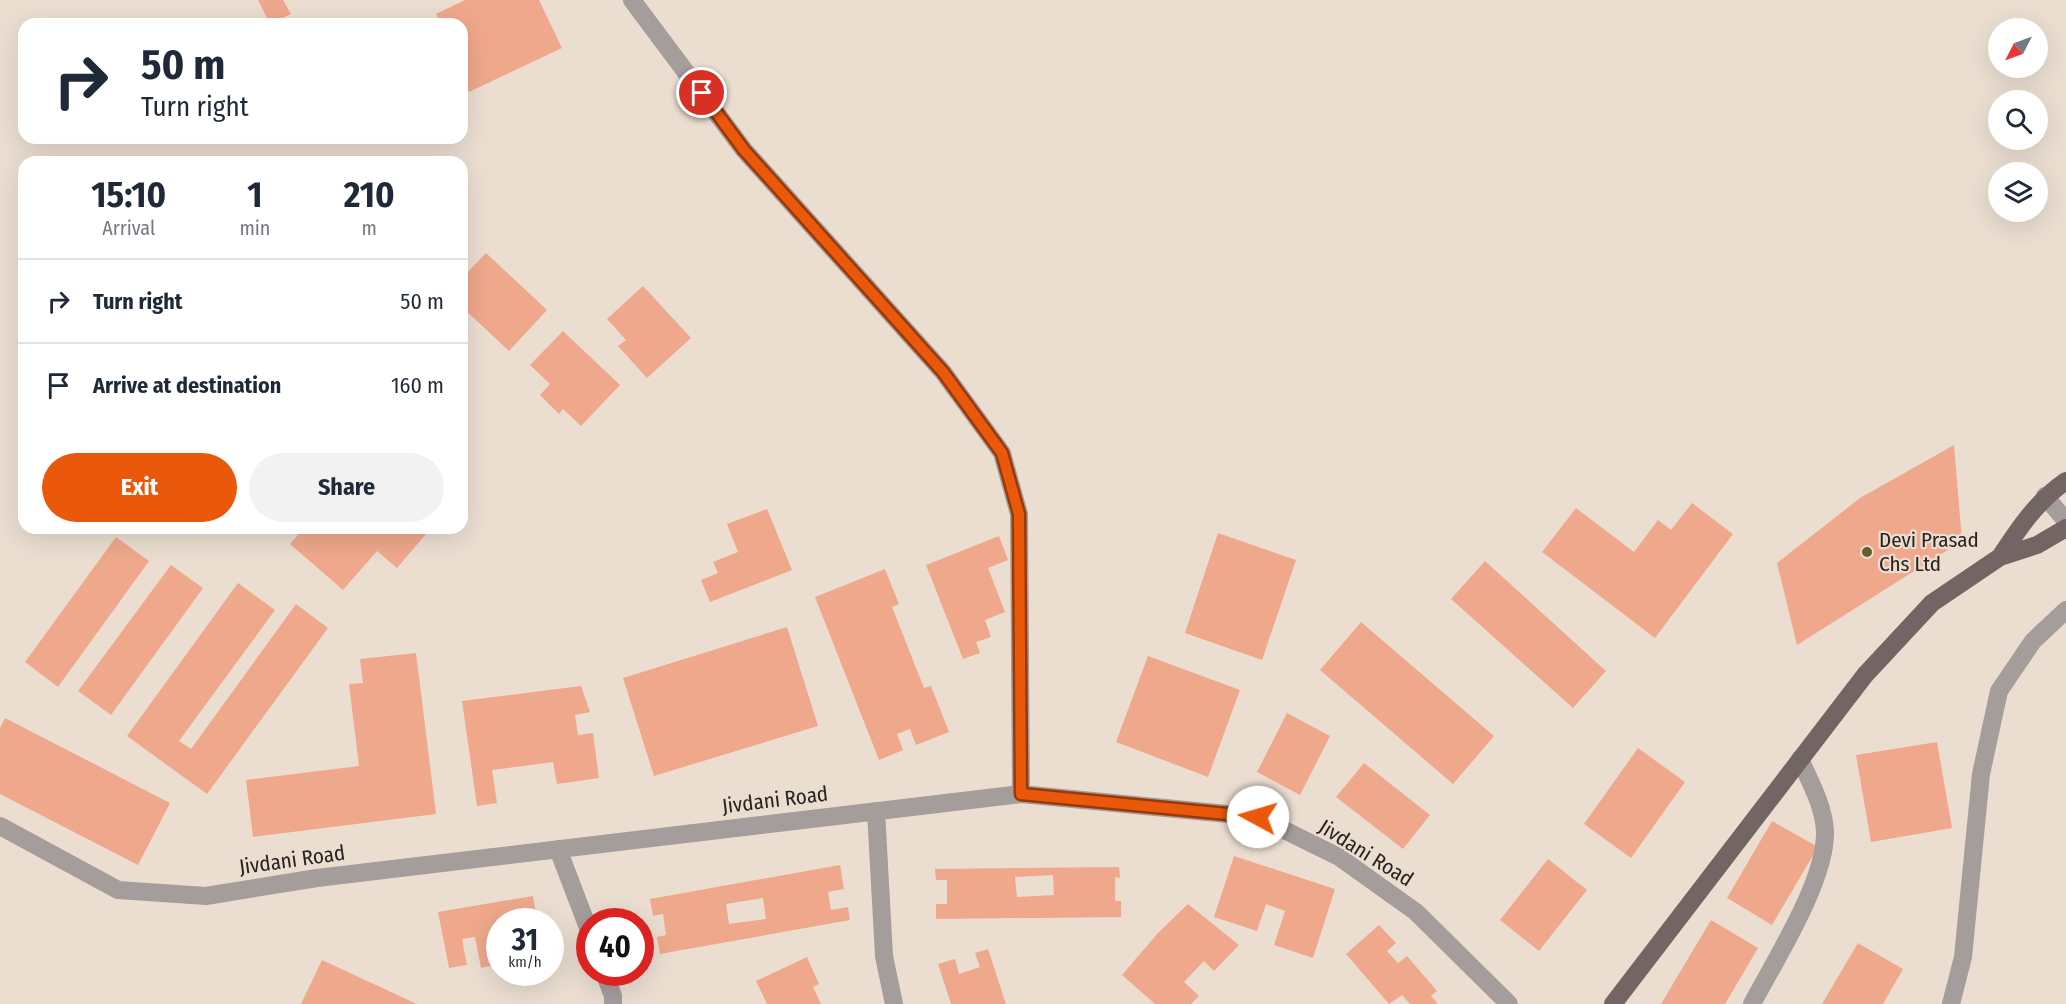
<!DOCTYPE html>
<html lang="en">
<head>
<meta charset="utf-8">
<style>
  body { margin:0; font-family:"Fira Sans Condensed",sans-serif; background:#f2f2f3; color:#1f2937; height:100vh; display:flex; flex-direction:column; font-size:22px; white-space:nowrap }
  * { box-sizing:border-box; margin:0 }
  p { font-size:20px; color:#747a83 }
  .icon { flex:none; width:33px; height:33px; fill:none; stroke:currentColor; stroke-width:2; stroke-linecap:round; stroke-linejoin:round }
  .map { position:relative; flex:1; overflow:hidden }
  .side { position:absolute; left:18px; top:156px; width:450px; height:378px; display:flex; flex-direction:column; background:#fff; border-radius:18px; box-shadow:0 6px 24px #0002 }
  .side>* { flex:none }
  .banner { position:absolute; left:18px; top:18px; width:450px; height:126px; border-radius:18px; box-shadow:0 6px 24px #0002; background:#fff; color:#1f2937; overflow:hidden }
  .needle { width:39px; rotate:228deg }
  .controls { position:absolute; left:1988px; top:18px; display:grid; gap:12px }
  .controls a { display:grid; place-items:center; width:60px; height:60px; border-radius:50%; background:#fff; box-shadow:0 6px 24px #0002; font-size:30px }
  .speed { position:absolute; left:486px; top:908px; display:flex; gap:12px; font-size:30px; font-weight:700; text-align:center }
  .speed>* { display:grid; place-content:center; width:78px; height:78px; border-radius:50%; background:#fff; box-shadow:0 6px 24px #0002; line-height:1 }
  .speed small { font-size:15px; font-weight:400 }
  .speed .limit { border:9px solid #d22; background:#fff; color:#111 }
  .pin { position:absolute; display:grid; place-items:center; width:51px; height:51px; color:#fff; margin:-26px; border:3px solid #fff; border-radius:50%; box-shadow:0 2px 6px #0007 }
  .me { position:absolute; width:66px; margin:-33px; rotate:276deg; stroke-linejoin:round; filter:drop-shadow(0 0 4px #0008) }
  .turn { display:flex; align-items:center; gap:21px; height:126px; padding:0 24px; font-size:27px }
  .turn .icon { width:78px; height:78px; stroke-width:2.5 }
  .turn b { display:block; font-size:42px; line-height:51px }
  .eta { display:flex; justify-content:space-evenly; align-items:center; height:102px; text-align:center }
  .eta b { font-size:36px; font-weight:700; line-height:42px }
  .primary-button { display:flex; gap:12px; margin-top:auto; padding:12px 24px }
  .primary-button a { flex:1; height:69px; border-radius:36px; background:#ea580c; color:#fff; font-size:24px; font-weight:700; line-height:69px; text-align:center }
  .primary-button a+a { background:#f2f2f3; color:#1f2937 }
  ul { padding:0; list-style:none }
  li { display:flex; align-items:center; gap:18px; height:84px; padding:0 24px; border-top:2px solid #e0e1e3 }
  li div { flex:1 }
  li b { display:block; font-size:22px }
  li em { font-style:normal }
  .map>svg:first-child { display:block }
  .building { fill:#efa88c; fill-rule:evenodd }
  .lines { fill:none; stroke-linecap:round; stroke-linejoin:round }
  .minor { stroke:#a59c9c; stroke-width:18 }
  .major { stroke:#736563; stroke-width:18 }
  .route-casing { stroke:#983908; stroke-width:15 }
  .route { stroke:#ea580c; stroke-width:10 }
  .poi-dot { fill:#695d2a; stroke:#ebded1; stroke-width:2 }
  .labels { text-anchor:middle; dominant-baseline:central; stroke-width:4.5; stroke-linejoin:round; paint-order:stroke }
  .poi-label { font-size:21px; fill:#28231f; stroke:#ebded1; text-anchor:start }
  .street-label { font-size:21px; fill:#28231f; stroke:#ebded1 }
</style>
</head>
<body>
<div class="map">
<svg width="2066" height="1004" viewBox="0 0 2066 1004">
  <rect width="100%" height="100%" fill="#ebded1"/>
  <path class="building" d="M 258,0 L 283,0 L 291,14 L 270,24 Z
    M 465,0 L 539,0 L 562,48 L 469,92 L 464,82 L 462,83 L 462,24 L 441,24 L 436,14 Z
    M 362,138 L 379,138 L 365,144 Z
    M 486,253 L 547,310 L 509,351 L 462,307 L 462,278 Z
    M 643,286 L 691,338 L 647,378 L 618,346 L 626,340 L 607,319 Z
    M 563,331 L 620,385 L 581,426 L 563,409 L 559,414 L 540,395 L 550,384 L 530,365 Z
    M 1954,445 L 1962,541 L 1797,645 L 1777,563 L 1860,498 Z
    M 1692,503 L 1733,534 L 1655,638 L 1542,552 L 1576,508 L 1634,552 L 1658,520 L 1671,530 Z
    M 767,509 L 792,570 L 710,602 L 701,580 L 718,573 L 713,562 L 738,552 L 727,524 Z
    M 304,528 L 419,528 L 426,534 L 397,568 L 377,551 L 343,590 L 290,544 Z
    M 1218,533 L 1296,560 L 1262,660 L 1185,633 Z
    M 999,536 L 1008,560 L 988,568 L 1005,612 L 985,620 L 991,637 L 976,642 L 980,653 L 963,659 L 926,565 Z
    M 116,537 L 149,561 L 58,687 L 25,662 Z
    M 1485,561 L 1606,671 L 1573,708 L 1451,599 Z
    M 171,565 L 203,588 L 111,715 L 78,691 Z
    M 885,569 L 899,604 L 892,607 L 924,688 L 931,686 L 949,732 L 916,745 L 910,729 L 897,734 L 903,750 L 879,760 L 815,597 Z
    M 238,583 L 275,610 L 179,741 L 191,749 L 296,604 L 328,628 L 207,794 L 127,736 Z
    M 1361,622 L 1494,736 L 1453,784 L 1320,670 Z
    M 787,627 L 818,726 L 654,776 L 623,678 Z
    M 416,653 L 436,814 L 253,837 L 246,780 L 359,766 L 349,684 L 363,683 L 360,659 Z
    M 1148,656 L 1240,690 L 1208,777 L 1116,742 Z
    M 581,686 L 590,712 L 575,715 L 578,735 L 593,733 L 599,778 L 557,784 L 553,762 L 492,770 L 497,803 L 477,806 L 462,701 Z
    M 1287,713 L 1330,736 L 1300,795 L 1257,772 Z
    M 5,718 L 170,803 L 138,865 L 0,794 L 0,728 Z
    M 1937,742 L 1952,828 L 1871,842 L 1856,755 Z
    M 1638,748 L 1685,782 L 1631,858 L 1584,824 Z
    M 1364,763 L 1430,815 L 1403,849 L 1336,797 Z
    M 1772,821 L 1818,847 L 1772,925 L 1727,898 Z
    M 1234,856 L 1335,889 L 1313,958 L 1274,945 L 1285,911 L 1266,904 L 1257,931 L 1214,917 Z
    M 1548,859 L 1587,890 L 1539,951 L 1500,920 Z
    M 840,865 L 844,889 L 828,892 L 831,910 L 848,907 L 850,920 L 660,954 L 657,937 L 666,935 L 663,914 L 653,916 L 650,899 ZM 763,898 L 766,919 L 729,924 L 726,904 Z
    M 1119,867 L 1120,878 L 1115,877 L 1115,901 L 1121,901 L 1121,917 L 936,919 L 936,904 L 947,904 L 947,880 L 936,880 L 935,869 ZM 1053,875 L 1054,895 L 1017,897 L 1015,877 Z
    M 533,896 L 537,921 L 500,921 L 500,964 L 481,968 L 475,937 L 462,939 L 467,965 L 449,968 L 438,912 Z
    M 1188,904 L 1239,945 L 1214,971 L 1204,961 L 1184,982 L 1199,996 L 1191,1004 L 1155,1004 L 1122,975 L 1158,933 Z
    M 1711,920 L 1758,948 L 1725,1004 L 1661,1004 Z
    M 1379,925 L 1396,943 L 1387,951 L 1398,963 L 1407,956 L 1437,991 L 1431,996 L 1438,1004 L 1410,1004 L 1402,995 L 1389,1004 L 1346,954 Z
    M 1858,943 L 1903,969 L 1883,1004 L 1822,1004 Z
    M 988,949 L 1006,1004 L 951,1004 L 938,964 L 955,959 L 959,974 L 980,967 L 975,953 Z
    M 807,957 L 819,984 L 813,987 L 821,1004 L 767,1004 L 756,981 Z
    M 322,960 L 417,1004 L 301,1004 Z"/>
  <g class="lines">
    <path class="minor" d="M 632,0 L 744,150 L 943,372 L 1002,453 L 1019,514 L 1021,794
      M 2045,496 L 2066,521
      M 876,811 L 884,956 L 894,1004
      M 0,826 L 118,890 L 206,896 L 317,878 L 1021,794 L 1258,817 L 1339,857 L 1416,912 L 1509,1004
      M 558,849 L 590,933
      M 604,972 L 613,996 L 613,1004
      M 1752,1004 C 1775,960 1826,881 1825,832 C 1824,806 1810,782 1800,759
      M 1951,1004 L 1963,957 L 1981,774 L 1999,691 L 2033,641 L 2066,610"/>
    <path class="major" d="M 2000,557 C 2019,528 2037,501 2066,481
      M 1613,1004 L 1865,675 L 1932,603 L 2000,557 L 2037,545 L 2066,528"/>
  </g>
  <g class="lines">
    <defs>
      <path id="route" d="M 702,93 L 744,150 L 943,372 L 1002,453 L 1019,514 L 1021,794 L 1258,817"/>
    </defs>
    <use href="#route" class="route-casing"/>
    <use href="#route" class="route"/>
  </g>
  <circle class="poi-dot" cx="1867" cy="552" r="6"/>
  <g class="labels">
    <g class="poi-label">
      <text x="1879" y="540">Devi Prasad<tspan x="1879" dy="24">Chs Ltd</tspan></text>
    </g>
    <g class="street-label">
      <text transform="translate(775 800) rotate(-7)">Jivdani Road</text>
      <text transform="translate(1366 853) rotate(32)">Jivdani Road</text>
      <text transform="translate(292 860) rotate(-8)">Jivdani Road</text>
    </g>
  </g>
</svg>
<div class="controls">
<a><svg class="needle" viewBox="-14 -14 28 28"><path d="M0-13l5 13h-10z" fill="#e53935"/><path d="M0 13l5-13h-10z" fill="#747a83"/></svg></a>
<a><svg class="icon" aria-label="search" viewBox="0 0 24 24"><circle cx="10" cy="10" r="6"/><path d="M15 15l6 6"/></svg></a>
<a><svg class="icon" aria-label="layers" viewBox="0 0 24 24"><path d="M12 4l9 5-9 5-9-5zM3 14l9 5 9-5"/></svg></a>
</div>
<div class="speed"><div>31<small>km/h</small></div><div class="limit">40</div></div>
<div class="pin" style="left:702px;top:93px;background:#d93025"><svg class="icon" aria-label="arrive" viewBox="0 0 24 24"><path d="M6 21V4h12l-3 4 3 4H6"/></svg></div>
<svg class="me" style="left:1258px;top:817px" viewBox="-20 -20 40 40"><circle r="19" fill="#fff"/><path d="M0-13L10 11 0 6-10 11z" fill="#ea580c"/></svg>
<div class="banner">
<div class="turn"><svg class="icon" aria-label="right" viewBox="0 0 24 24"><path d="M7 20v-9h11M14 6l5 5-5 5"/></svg><div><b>50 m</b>Turn right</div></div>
</div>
<section class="side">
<div class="eta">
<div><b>15:10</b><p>Arrival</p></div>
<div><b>1</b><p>min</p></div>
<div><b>210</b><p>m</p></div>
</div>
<ul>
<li><svg class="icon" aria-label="right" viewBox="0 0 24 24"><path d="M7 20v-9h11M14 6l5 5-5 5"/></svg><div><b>Turn right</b></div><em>50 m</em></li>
<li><svg class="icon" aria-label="arrive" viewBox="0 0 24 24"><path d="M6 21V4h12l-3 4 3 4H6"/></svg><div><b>Arrive at destination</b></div><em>160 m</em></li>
</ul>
<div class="primary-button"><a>Exit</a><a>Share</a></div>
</section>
</div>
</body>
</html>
